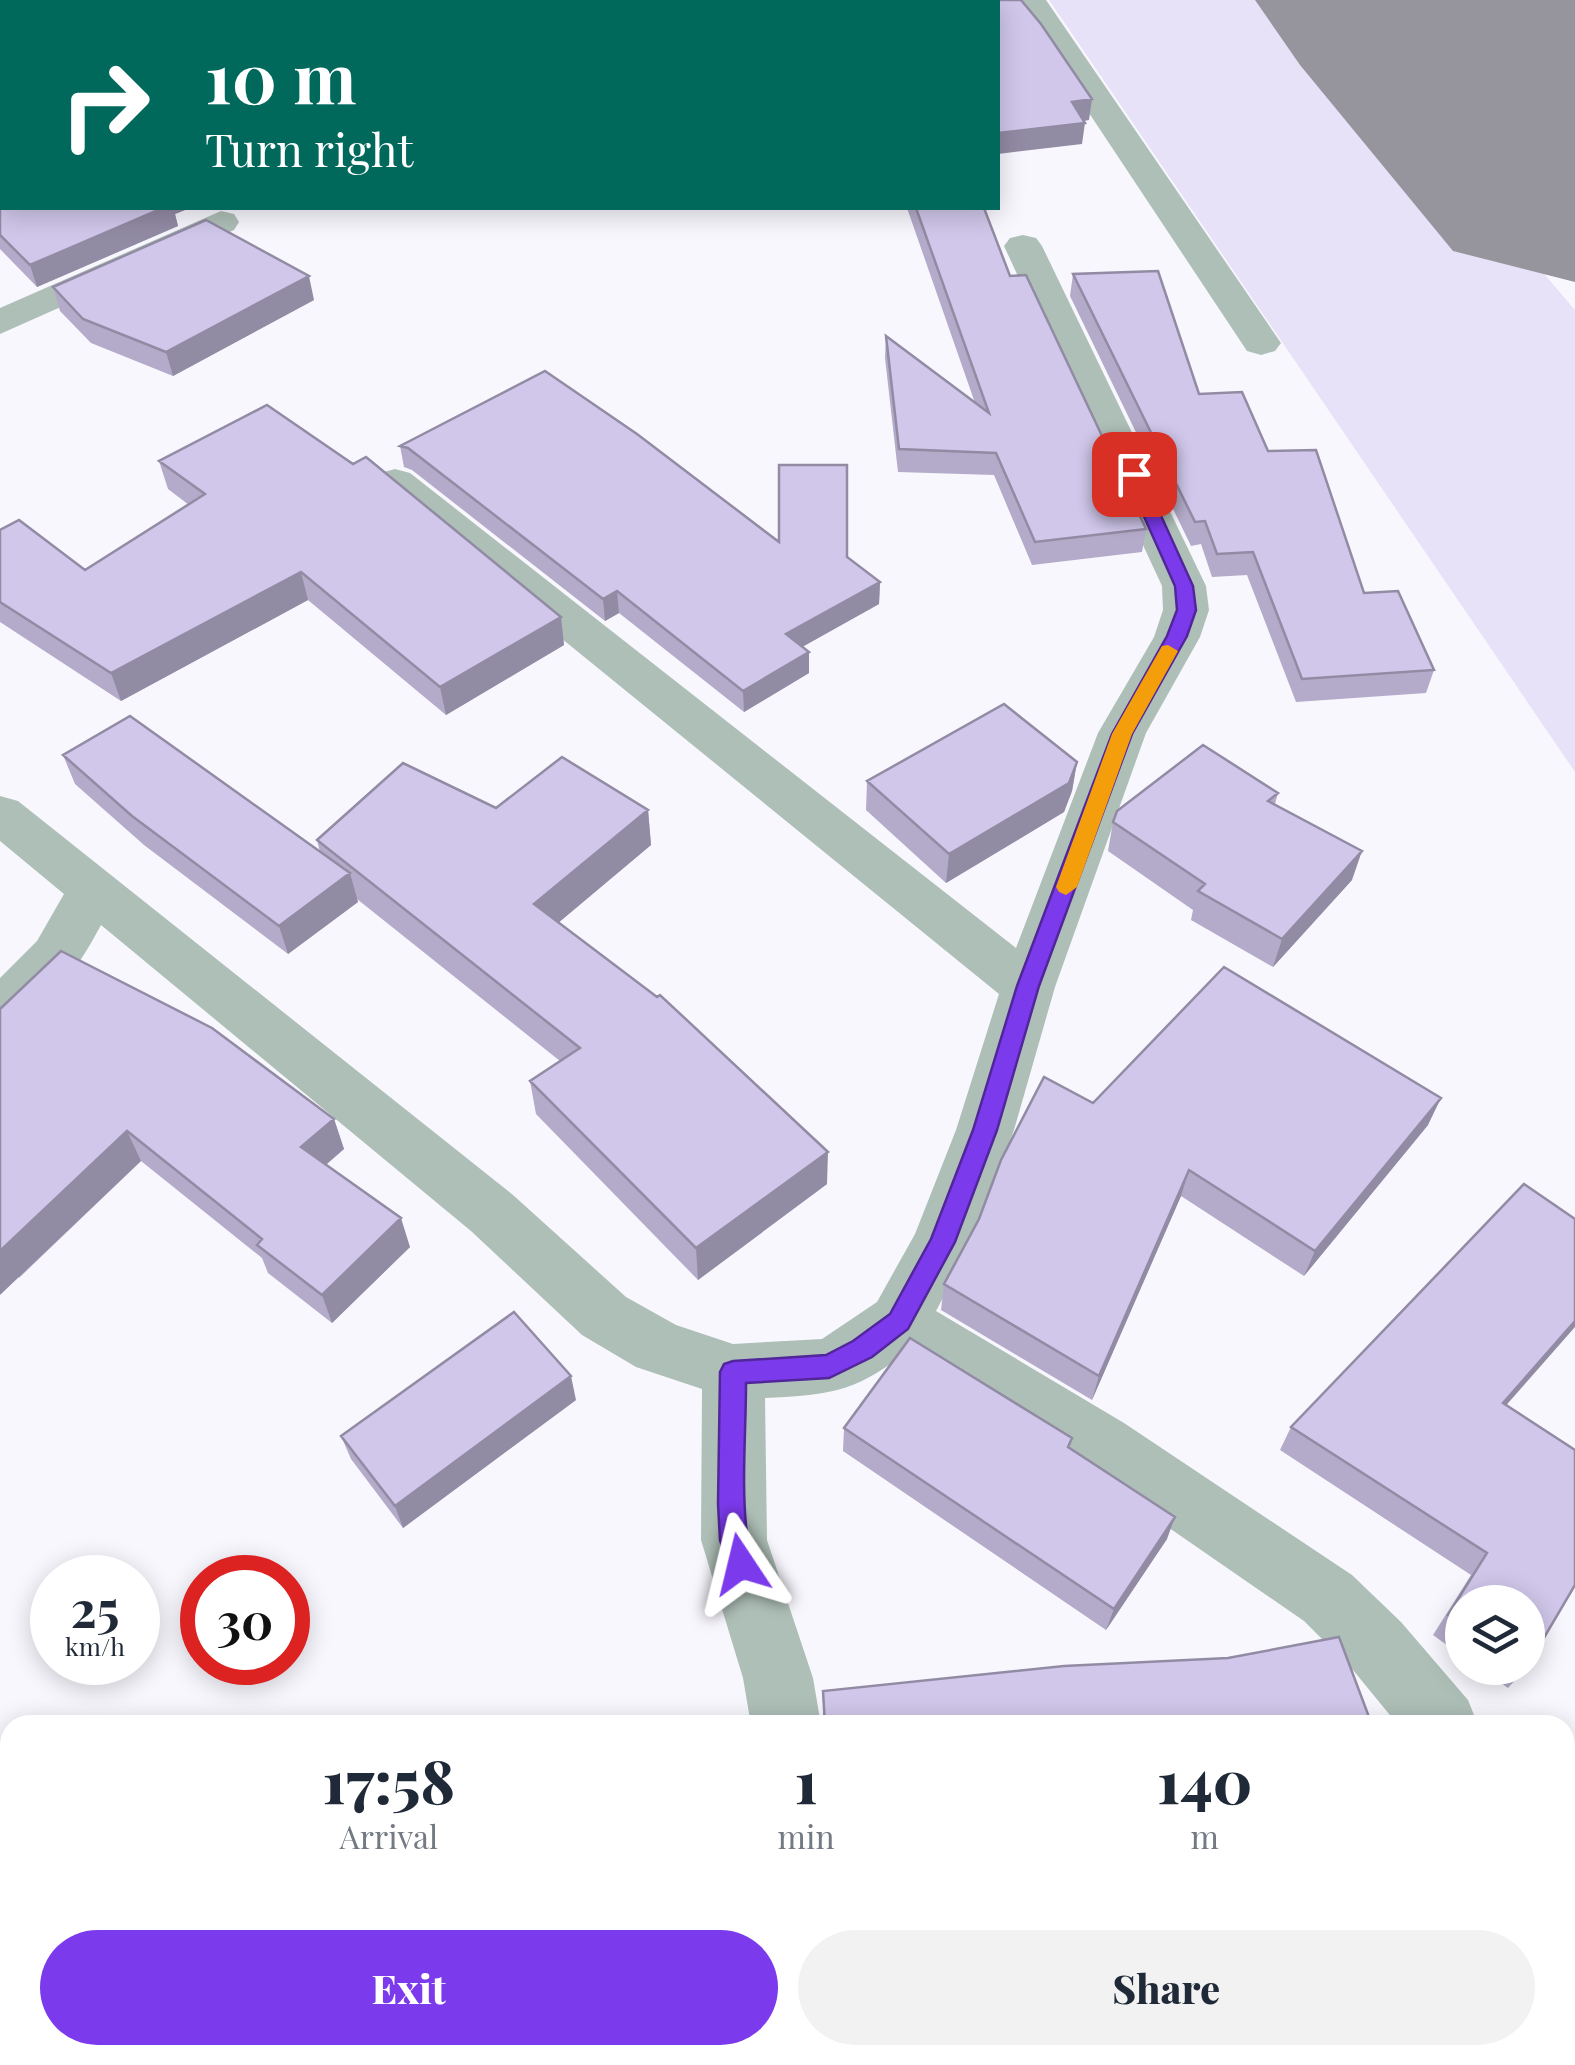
<!DOCTYPE html>
<html lang="en">
<head>
<meta charset="utf-8">
<style>
  body { margin:0; font-family:"Playfair Display",serif; background:#f2f2f3; color:#1f2937; height:100vh; display:flex; flex-direction:column; font-size:38px; white-space:nowrap }
  * { box-sizing:border-box; margin:0 }
  p { font-size:32px; color:#747a83 }
  .icon { flex:none; width:55px; height:55px; fill:none; stroke:currentColor; stroke-width:2; stroke-linecap:round; stroke-linejoin:round }
  .map { position:relative; flex:1; overflow:hidden }
  .details { position:absolute; left:0px; top:1715px; width:1575px; height:350px; display:flex; flex-direction:column; background:#fff; border-radius:30px 30px 0 0; box-shadow:0 5px 25px #0003 }
  .details>* { flex:none }
  .guide { position:absolute; left:0px; top:0px; width:1000px; height:210px; box-shadow:0 5px 25px #0003; background:#00695c; color:#fff; overflow:hidden }
  .buttons { position:absolute; left:1445px; top:1585px; display:grid; gap:20px }
  .buttons a { display:grid; place-items:center; width:100px; height:100px; border-radius:50%; background:#fff; box-shadow:0 5px 25px #0003; font-size:50px }
  .speed { position:absolute; left:30px; top:1555px; display:flex; gap:20px; font-size:50px; font-weight:700; text-align:center }
  .speed>* { display:grid; place-content:center; width:130px; height:130px; border-radius:50%; background:#fff; box-shadow:0 5px 25px #0003; line-height:1 }
  .speed small { font-size:25px; font-weight:400 }
  .speed .limit { border:15px solid #d22; background:#fff; color:#111 }
  .pin { position:absolute; display:grid; place-items:center; width:85px; height:85px; color:#fff; margin:-42px; border-radius:20px; box-shadow:0 5px 15px #0006 }
  .me { position:absolute; width:110px; margin:-55px; rotate:350deg; stroke-linejoin:round; filter:drop-shadow(0 0 8px #0008) }
  .turn { display:flex; align-items:center; gap:35px; height:210px; padding:0 40px; font-size:45px }
  .turn .icon { width:130px; height:130px; stroke-width:2.5 }
  .turn b { display:block; font-size:70px; line-height:85px }
  .eta { display:flex; justify-content:space-evenly; align-items:center; height:170px; text-align:center }
  .eta b { font-size:60px; font-weight:800; line-height:70px }
  .action { display:flex; gap:20px; margin-top:auto; padding:20px 40px }
  .action a { flex:1; height:115px; border-radius:60px; background:#7c3aed; color:#fff; font-size:40px; font-weight:800; line-height:115px; text-align:center }
  .action a+a { background:#f2f2f3; color:#1f2937 }
  .map>svg:first-child { display:block }
  .green { fill:#e8e2f9 }
  .lines { fill:none; stroke-linecap:round; stroke-linejoin:round }
  .taxiway { fill:#96949c; fill-rule:evenodd }
  .runway { fill:#96949c; fill-rule:evenodd }
  .minor { fill:#aebfb7; fill-rule:evenodd }
  .wall { fill:#b3abc9 }
  .shaded-wall { fill:#928ba4 }
  .building { fill:#d0c7ea; stroke:#928ba4; stroke-width:2.5 }
  .route { fill:#7c3aed; stroke:#51269a; stroke-width:2.5 }
  .slow { fill:#f59e0b }
</style>
</head>
<body>
<div class="map">
<svg width="1575" height="2065" viewBox="0 0 1575 2065">
  <rect width="100%" height="100%" fill="#f9f7fe"/>
  <path class="green" d="M 1049,0 L 1310,0 L 1575,310 L 1575,772 Z
    M 1522,0 L 1575,0 L 1575,62 L 1530,17 Z"/>
  <g class="lines">
    <path class="taxiway" d="M 1350,0 L 1474,0 L 1476,6 L 1458,32 L 1414,43 L 1370,32 Z"/>
    <path class="runway" d="M 1255,0 L 1575,0 L 1575,282 L 1453,251 L 1300,65 Z"/>
    <path class="minor" d="M 1014,0 L 1046,0 L 1281,343 L 1275,351 L 1261,355 L 1247,351 Z
      M 221,211 L 234,214 L 239,222 L 234,230 L 0,334 L 0,308 Z
      M 1023,235 L 1036,238 L 1042,246 L 1206,586 L 1209,610 L 1200,637 L 1146,733 L 1055,987 L 1014,1130 L 972,1243 L 936,1311 L 1124,1423 L 1352,1575 L 1401,1622 L 1468,1700 L 1478,1725 L 1398,1725 L 1353,1670 L 1304,1621 L 1078,1465 L 902,1355 C 853,1394 824,1395 765,1398 L 767,1540 L 813,1678 L 821,1725 L 751,1725 L 743,1678 L 701,1540 L 702,1389 L 636,1367 L 582,1335 L 471,1231 L 101,925 C 78,968 48,1014 0,1029 L 0,978 L 37,941 L 64,894 L 0,841 L 0,796 L 18,801 L 513,1195 L 626,1297 L 676,1325 L 733,1344 L 822,1339 L 877,1302 L 915,1234 L 956,1130 L 999,994 L 380,491 L 374,482 L 380,473 L 395,469 L 410,473 L 1016,948 L 1098,733 L 1154,637 L 1163,610 L 1162,586 L 1004,246 L 1010,238 Z
      M 1565,1898 L 1575,1902 L 1575,2002 L 1565,1998 Z
      M 802,2055 L 880,2055 L 882,2065 L 804,2065 Z"/>
  </g>
  <path class="wall" d="M 0,6 L 2,6 L 2,131 L 0,129 Z
    M 0,198 L 2,208 L 190,208 L 175,214 L 178,226 L 37,287 L 0,249 Z
    M 907,208 L 984,208 L 1010,276 L 1146,529 L 1142,552 L 1032,565 L 994,475 L 898,472 L 885,358 L 886,336 L 975,403 Z
    M 1073,274 L 1199,394 L 1268,451 L 1364,593 L 1434,670 L 1426,693 L 1296,702 L 1247,575 L 1212,577 L 1201,544 L 1191,546 L 1070,296 Z
    M 53,287 L 314,300 L 173,376 L 91,343 L 60,311 Z
    M 400,446 L 779,542 L 880,582 L 879,604 L 802,647 L 809,673 L 744,712 L 619,613 L 605,621 L 412,470 L 404,467 Z
    M 159,461 L 561,617 L 564,645 L 446,715 L 308,600 L 121,701 L 0,622 L 0,530 L 85,570 L 189,505 L 168,489 Z
    M 63,755 L 320,852 L 317,840 L 496,808 L 648,810 L 651,845 L 558,923 L 827,1184 L 698,1280 L 536,1114 L 530,1081 L 560,1061 L 357,899 L 358,902 L 288,954 L 144,845 L 75,784 Z
    M 1077,762 L 1072,791 L 1064,812 L 946,883 L 866,810 L 867,781 Z
    M 1278,793 L 1275,804 L 1352,880 L 1273,967 L 1191,920 L 1193,910 L 1108,851 L 1113,822 Z
    M 0,1009 L 334,1119 L 344,1149 L 326,1165 L 410,1247 L 332,1323 L 268,1273 L 262,1258 L 141,1161 L 19,1278 Z
    M 1093,1103 L 1428,1125 L 1304,1276 L 1181,1196 L 1092,1400 L 941,1310 L 944,1284 Z
    M 576,1400 L 403,1528 L 351,1459 L 341,1436 Z
    M 1506,1406 L 1575,1450 L 1462,1602 L 1462,1656 L 1433,1635 L 1471,1575 L 1280,1450 L 1291,1427 Z
    M 844,1428 L 1072,1438 L 1069,1448 L 1167,1539 L 1106,1630 L 843,1451 Z
    M 1479,1668 L 1526,1668 L 1508,1688 Z
    M 823,1691 L 1372,1725 L 823,1725 Z
    M 909,2055 L 1310,2055 L 1312,2065 L 910,2065 Z"/>
  <path class="shaded-wall" d="M 1092,99 L 1089,120 L 1069,124 L 1072,102 Z
    M 1085,123 L 1082,144 L 998,154 L 998,133 Z
    M 162,208 L 190,208 L 175,214 L 178,226 L 37,287 L 30,265 Z
    M 309,276 L 314,300 L 173,376 L 166,352 Z
    M 301,572 L 308,600 L 121,701 L 111,673 Z
    M 880,582 L 879,604 L 786,656 L 786,634 Z
    M 617,591 L 619,613 L 605,621 L 603,599 Z
    M 561,617 L 564,645 L 446,715 L 440,687 Z
    M 809,652 L 809,673 L 744,712 L 743,691 Z
    M 1077,762 L 1072,791 L 1064,812 L 946,883 L 949,854 Z
    M 648,810 L 651,845 L 539,939 L 534,904 Z
    M 1362,851 L 1352,880 L 1273,967 L 1282,939 Z
    M 350,873 L 358,902 L 288,954 L 279,926 Z
    M 1441,1098 L 1428,1125 L 1304,1276 L 1315,1251 Z
    M 334,1119 L 344,1149 L 311,1177 L 301,1147 Z
    M 127,1131 L 141,1161 L 0,1295 L 0,1251 Z
    M 828,1152 L 827,1184 L 698,1280 L 696,1248 Z
    M 1189,1170 L 1181,1196 L 1092,1400 L 1099,1376 Z
    M 401,1218 L 410,1247 L 332,1323 L 322,1295 Z
    M 1575,1321 L 1575,1327 L 1487,1427 L 1503,1403 Z
    M 571,1376 L 576,1400 L 403,1528 L 395,1506 Z
    M 1175,1517 L 1167,1539 L 1106,1630 L 1114,1609 Z
    M 400,2055 L 412,2055 L 412,2065 L 400,2065 Z"/>
  <path class="building" d="M 17,0 L 1021,0 L 1041,24 L 1092,99 L 1072,102 L 1085,123 L 998,133 L 998,2 L 11,2 Z
    M 0,6 L 2,6 L 2,116 L 0,114 Z
    M 2,197 L 2,208 L 163,208 L 30,265 L 0,235 L 0,198 Z
    M 916,208 L 984,208 L 1010,276 L 1026,275 L 1146,529 L 1035,542 L 996,453 L 899,449 L 886,336 L 989,413 Z
    M 206,220 L 309,276 L 166,352 L 83,319 L 53,287 Z
    M 1158,271 L 1199,394 L 1242,392 L 1268,451 L 1316,450 L 1364,593 L 1398,591 L 1434,670 L 1302,679 L 1253,552 L 1217,554 L 1205,521 L 1195,522 L 1073,274 Z
    M 545,371 L 637,434 L 779,542 L 779,465 L 847,465 L 847,557 L 880,582 L 786,634 L 809,652 L 743,691 L 617,591 L 603,599 L 408,448 L 400,446 Z
    M 267,405 L 353,464 L 366,457 L 561,617 L 440,687 L 301,572 L 111,673 L 0,602 L 0,530 L 19,520 L 85,570 L 205,494 L 159,461 Z
    M 1004,704 L 1077,762 L 1069,783 L 949,854 L 867,781 Z
    M 130,716 L 350,873 L 279,926 L 132,816 L 63,755 Z
    M 1203,745 L 1278,793 L 1268,801 L 1362,851 L 1282,939 L 1198,891 L 1205,884 L 1113,822 L 1117,811 Z
    M 562,757 L 648,810 L 534,904 L 657,997 L 660,995 L 828,1152 L 696,1248 L 530,1081 L 580,1048 L 317,840 L 403,763 L 496,808 Z
    M 61,951 L 212,1028 L 334,1119 L 301,1147 L 401,1218 L 322,1295 L 257,1245 L 262,1239 L 127,1131 L 0,1251 L 0,1009 Z
    M 1224,967 L 1441,1098 L 1315,1251 L 1189,1170 L 1099,1376 L 944,1284 L 979,1219 L 1001,1160 L 1044,1077 L 1093,1103 Z
    M 1524,1184 L 1575,1219 L 1575,1321 L 1503,1403 L 1575,1450 L 1575,1585 L 1528,1665 L 1528,1602 L 1462,1602 L 1462,1624 L 1448,1615 L 1487,1553 L 1291,1427 Z
    M 514,1312 L 571,1376 L 395,1506 L 341,1436 Z
    M 910,1338 L 1072,1438 L 1068,1447 L 1175,1517 L 1114,1609 L 844,1428 Z
    M 1339,1637 L 1372,1725 L 825,1725 L 823,1691 L 1064,1666 L 1228,1658 Z
    M 103,2055 L 400,2055 L 400,2065 L 102,2065 Z
    M 555,2055 L 675,2055 L 676,2065 L 555,2065 Z
    M 916,2055 L 1310,2055 L 1312,2065 L 917,2065 Z"/>
  <path class="route" d="M 1134,469 L 1142,474 L 1193,586 L 1196,610 L 1187,636 L 1132,734 L 1039,986 L 997,1130 L 955,1242 L 908,1329 L 872,1357 L 829,1378 L 746,1383 C 746,1433 741,1485 747,1535 C 749,1550 757,1560 751,1574 L 741,1578 L 731,1574 L 720,1540 L 718,1504 L 720,1372 L 724,1364 L 733,1361 L 826,1355 L 853,1341 L 890,1314 L 931,1239 L 973,1130 L 1017,986 L 1112,734 L 1167,636 L 1177,610 L 1175,586 L 1125,474 Z"/>
  <path class="slow" d="M 1168,645 L 1178,651 L 1132,734 L 1077,887 L 1066,895 L 1059,892 L 1056,887 L 1112,734 L 1162,646 Z"/>
</svg>
<div class="buttons">
<a><svg class="icon" aria-label="layers" viewBox="0 0 24 24"><path d="M12 4l9 5-9 5-9-5zM3 14l9 5 9-5"/></svg></a>
</div>
<div class="speed"><div>25<small>km/h</small></div><div class="limit">30</div></div>
<div class="pin" style="left:1134px;top:474px;background:#d93025"><svg class="icon" aria-label="arrive" viewBox="0 0 24 24"><path d="M6 21V4h12l-3 4 3 4H6"/></svg></div>
<svg class="me" style="left:741px;top:1564px" viewBox="-20 -20 40 40"><path d="M0-17L14 15 0 8-14 15z" fill="#7c3aed" stroke="#fff" stroke-width="4"/></svg>
<div class="guide">
<div class="turn"><svg class="icon" aria-label="right" viewBox="0 0 24 24"><path d="M7 20v-9h11M14 6l5 5-5 5"/></svg><div><b>10 m</b>Turn right</div></div>
</div>
<section class="details">
<div class="eta">
<div><b>17:58</b><p>Arrival</p></div>
<div><b>1</b><p>min</p></div>
<div><b>140</b><p>m</p></div>
</div>
<div class="action"><a>Exit</a><a>Share</a></div>
</section>
</div>
</body>
</html>
